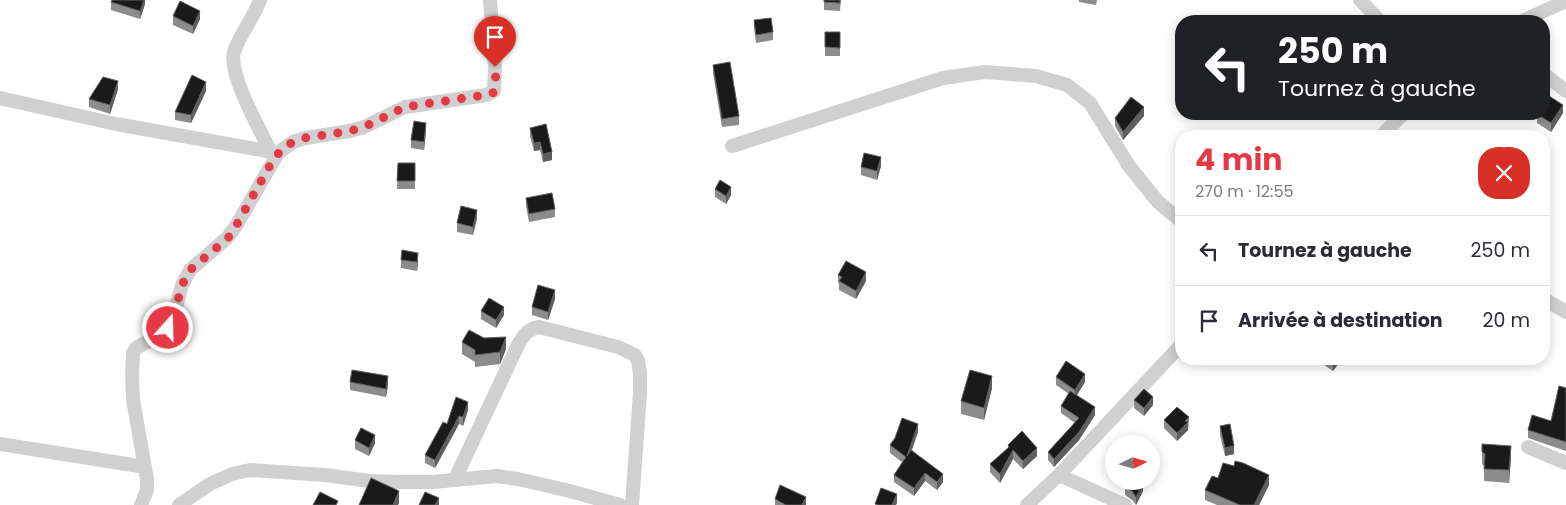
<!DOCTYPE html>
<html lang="fr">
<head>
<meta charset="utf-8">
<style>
  body { margin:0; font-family:Poppins,sans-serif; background:#f7f7f7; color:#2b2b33; height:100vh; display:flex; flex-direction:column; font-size:19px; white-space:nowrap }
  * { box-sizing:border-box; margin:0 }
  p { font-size:16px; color:#7c7c81 }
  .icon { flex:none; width:28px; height:28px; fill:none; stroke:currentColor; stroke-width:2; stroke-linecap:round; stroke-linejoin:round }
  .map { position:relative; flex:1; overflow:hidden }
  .drawer { position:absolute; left:1175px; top:130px; width:375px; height:235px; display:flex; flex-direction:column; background:#fff; border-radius:20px; box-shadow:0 2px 12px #0003 }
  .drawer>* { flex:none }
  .banner { position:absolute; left:1175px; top:15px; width:375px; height:105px; border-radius:20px; box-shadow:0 2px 12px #0003; background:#202124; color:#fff; overflow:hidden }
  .needle { width:32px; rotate:85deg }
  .buttons { position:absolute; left:1105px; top:435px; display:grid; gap:10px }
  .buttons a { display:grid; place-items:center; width:55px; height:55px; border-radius:50%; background:#fff; box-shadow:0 2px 12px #0003; font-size:25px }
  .pin { position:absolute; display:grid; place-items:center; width:42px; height:42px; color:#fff; margin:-51px -21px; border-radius:50% 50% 50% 0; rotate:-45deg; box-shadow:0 0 5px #0007 }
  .pin .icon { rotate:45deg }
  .me { position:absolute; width:55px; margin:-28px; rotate:20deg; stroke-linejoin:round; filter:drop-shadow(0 0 4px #0008) }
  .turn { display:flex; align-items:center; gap:18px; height:105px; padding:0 20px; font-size:22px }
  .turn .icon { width:65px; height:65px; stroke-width:2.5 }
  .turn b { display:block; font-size:35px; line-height:42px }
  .round { display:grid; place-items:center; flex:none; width:52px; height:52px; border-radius:20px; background:#f7f7f7 }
  .overview { display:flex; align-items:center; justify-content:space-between; height:85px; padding:0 20px }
  h1 { font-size:30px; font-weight:700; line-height:38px; color:#e63946 }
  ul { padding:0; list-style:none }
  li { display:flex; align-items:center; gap:15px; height:70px; padding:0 20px; border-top:1px solid #e1e1e2 }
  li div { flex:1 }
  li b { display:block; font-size:19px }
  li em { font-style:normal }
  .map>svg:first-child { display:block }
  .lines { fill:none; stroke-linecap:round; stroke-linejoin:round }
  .minor { stroke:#d0d0d0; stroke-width:14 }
  .wall { fill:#8c8c8c }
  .shaded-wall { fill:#5f5f5f }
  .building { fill:#1a1a1a; stroke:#5f5f5f }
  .route { stroke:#e63946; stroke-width:9; stroke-dasharray:0 16.2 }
</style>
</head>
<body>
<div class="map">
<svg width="1566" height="505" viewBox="0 0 1566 505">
  <rect width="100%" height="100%" fill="#fff"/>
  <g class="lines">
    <path class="minor" d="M 260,0 C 254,18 239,35 234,52 C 228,74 260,130 271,152
      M 1360,0 L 1380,21
      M 1522,21 L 1566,1
      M 1544,74 L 1566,91
      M 0,98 L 116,124 L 278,153
      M 1381,136 L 1403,114
      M 732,146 L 943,78 L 985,72 L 1036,76 L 1067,85 L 1090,103 L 1129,166 L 1158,202 L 1181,221
      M 1544,299 L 1566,312
      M 0,444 L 145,467
      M 1528,447 L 1566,463
      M 1059,475 L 1125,505
      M 455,479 L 518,345 C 524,335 527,329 539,327 L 618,347 L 635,355 L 638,361 L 640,373 L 640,393 L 632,505
      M 141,505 L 147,490 L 147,479 L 133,400 L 132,377 L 133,353 L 136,348 L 159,335 L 168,328 L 173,319 L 182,285 L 190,270 L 227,238 L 236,226 L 278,153 L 293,142 L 305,138 L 350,131 L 364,127 L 405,107 L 486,95 L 494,91 L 495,67 L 490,0
      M 179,505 L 210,484 L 232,474 L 250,470 L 325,475 L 370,481 L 401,482 L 433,482 L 497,476 L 518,479 L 570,491 L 620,505
      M 1027,505 L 1059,475 L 1181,345"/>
  </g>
  <path class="wall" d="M 145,0 L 145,4 L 140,19 L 111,10 L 111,2 Z
    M 824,0 L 841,0 L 840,11 L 824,10 Z
    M 1079,0 L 1097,0 L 1096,5 L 1079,2 Z
    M 173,16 L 200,19 L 193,34 L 173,25 Z
    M 754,20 L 773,32 L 773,40 L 756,43 L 754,28 Z
    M 825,32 L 840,32 L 840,56 L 825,56 Z
    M 713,65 L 739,116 L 739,125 L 722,127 L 713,73 Z
    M 118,89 L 110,114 L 89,107 L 89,99 Z
    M 206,91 L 191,123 L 175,120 L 175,112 Z
    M 1563,113 L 1551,132 L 1537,123 L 1537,114 Z
    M 1144,116 L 1123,140 L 1115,126 L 1115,118 Z
    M 530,128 L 552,160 L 543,162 L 540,150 L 534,151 L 530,136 Z
    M 426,131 L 424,150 L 411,148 L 411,140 Z
    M 398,163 L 415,163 L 415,189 L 397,189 Z
    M 881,166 L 877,180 L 861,175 L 861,167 Z
    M 715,189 L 731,195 L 726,204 L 715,197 Z
    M 526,198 L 555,209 L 555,217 L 529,222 L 526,206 Z
    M 477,218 L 473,235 L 457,232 L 457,223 Z
    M 401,260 L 418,261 L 417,271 L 401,268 Z
    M 838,275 L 866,281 L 856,299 L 839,290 L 839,283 L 838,283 Z
    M 555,299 L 548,320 L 532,315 L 532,307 Z
    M 481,311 L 504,315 L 496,328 L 481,319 Z
    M 484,338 L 506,349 L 500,364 L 475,367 L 475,362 L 462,354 L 462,342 Z
    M 1321,359 L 1342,359 L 1333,371 L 1321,363 Z
    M 1056,377 L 1085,382 L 1077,395 L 1095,415 L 1079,440 L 1054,467 L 1048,460 L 1048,452 L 1075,423 L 1061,413 L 1061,406 L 1069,394 L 1056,385 Z
    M 350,382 L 388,385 L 386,397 L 350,390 Z
    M 992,388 L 984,420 L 961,414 L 961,401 Z
    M 1566,388 L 1566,451 L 1528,438 L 1528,430 L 1551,421 Z
    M 1134,400 L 1153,405 L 1144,416 L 1134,408 Z
    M 468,410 L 463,426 L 459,424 L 435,468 L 425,463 L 425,455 L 447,424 Z
    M 1164,420 L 1189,425 L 1188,426 L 1188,430 L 1177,441 L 1164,428 Z
    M 1220,426 L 1234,454 L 1225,456 L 1220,435 Z
    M 918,432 L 912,450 L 943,482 L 937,490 L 925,481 L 914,496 L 894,482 L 894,475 L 902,462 L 890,453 L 890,445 Z
    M 355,440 L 375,443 L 369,456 L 355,449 Z
    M 1008,445 L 1037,456 L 1023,469 L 1013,459 L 1000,483 L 990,472 L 990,464 L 1008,448 Z
    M 1482,452 L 1511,458 L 1509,483 L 1484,481 L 1484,466 L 1482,464 Z
    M 1218,478 L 1269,485 L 1259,505 L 1217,505 L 1205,500 L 1205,490 Z
    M 1125,487 L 1143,491 L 1136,505 L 1132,500 L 1125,495 Z
    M 775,499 L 806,505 L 775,505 Z"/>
  <path class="shaded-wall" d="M 144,0 L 145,0 L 145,4 L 140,19 L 140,11 Z
    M 200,11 L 200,19 L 193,34 L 193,26 Z
    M 118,81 L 118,89 L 110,114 L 110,105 Z
    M 206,82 L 206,91 L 191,123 L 191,115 Z
    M 1563,105 L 1563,113 L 1551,132 L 1551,123 Z
    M 1144,107 L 1144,116 L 1123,140 L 1123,132 Z
    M 426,123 L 426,131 L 424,150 L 424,142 Z
    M 540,142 L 540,150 L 534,151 L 534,143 Z
    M 552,152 L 552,160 L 543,162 L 543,154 Z
    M 881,157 L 881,166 L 877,180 L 877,171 Z
    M 731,187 L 731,195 L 726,204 L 726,196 Z
    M 477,210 L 477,218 L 473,235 L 473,227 Z
    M 418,253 L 418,261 L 417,271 L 417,262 Z
    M 866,272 L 866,281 L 856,299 L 856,291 Z
    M 555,290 L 555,299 L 548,320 L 548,312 Z
    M 504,307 L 504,315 L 496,328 L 496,320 Z
    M 506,337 L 506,349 L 500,364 L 500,352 Z
    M 1336,359 L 1342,359 L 1333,371 L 1333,363 Z
    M 1085,374 L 1085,382 L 1075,398 L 1075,390 Z
    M 388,376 L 388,385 L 386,397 L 386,389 Z
    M 992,376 L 992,388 L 984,420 L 984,408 Z
    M 1153,397 L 1153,405 L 1144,416 L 1144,408 Z
    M 468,402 L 468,410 L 463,426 L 463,417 Z
    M 1095,407 L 1095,415 L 1079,440 L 1054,467 L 1054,459 Z
    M 459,416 L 459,424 L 435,468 L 435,460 Z
    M 1189,417 L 1188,430 L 1177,441 L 1177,433 Z
    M 918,424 L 918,432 L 907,463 L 907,456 Z
    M 375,435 L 375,443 L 369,456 L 369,448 Z
    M 1234,446 L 1234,454 L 1225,456 L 1225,448 Z
    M 1511,446 L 1511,458 L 1509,483 L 1509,470 Z
    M 1037,448 L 1037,456 L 1023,469 L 1023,461 Z
    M 1013,450 L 1013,459 L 1000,483 L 1000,474 Z
    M 925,473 L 925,481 L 914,496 L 914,488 Z
    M 943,474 L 943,482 L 937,490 L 937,482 Z
    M 1269,475 L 1269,485 L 1259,505 L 1254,505 Z
    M 1143,483 L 1143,491 L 1136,505 L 1136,497 Z
    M 399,491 L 399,503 L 398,505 L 393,505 Z
    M 897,494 L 897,503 L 896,505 L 892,505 Z
    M 806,497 L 806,505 L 802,505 Z
    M 439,498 L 439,505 L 435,505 Z"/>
  <path class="building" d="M 112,0 L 144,0 L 140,11 L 111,2 Z
    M 824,0 L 840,0 L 840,3 L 824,2 Z
    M 180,1 L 200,11 L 193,26 L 173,16 Z
    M 1450,16 L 1456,21 L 1445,21 Z
    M 771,18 L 773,32 L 756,35 L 754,20 Z
    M 825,32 L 840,32 L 840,48 L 825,47 Z
    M 730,62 L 739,116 L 722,119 L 713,65 Z
    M 192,75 L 206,82 L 191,115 L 175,112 Z
    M 103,77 L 118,81 L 110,105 L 89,99 Z
    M 1549,96 L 1563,105 L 1551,123 L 1537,114 L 1544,114 L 1544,104 Z
    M 1131,97 L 1144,107 L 1123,132 L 1115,118 Z
    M 414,121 L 426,123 L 424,142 L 411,140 Z
    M 546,124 L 552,152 L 543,154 L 540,142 L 534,143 L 530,128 Z
    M 1213,131 L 1218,136 L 1209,136 Z
    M 864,153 L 881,157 L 877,171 L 861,167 Z
    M 398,163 L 415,163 L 415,181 L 397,181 Z
    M 720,180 L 731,187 L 726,196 L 715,189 Z
    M 552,193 L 555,209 L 529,214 L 526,198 Z
    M 461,206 L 477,210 L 473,227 L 457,223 Z
    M 402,250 L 418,253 L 417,262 L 401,260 Z
    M 846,261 L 866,272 L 856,291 L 839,281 L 842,277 L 838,275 Z
    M 538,285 L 555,290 L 548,312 L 532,307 Z
    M 489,298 L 504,307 L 496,320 L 481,311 Z
    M 469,330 L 484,338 L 506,337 L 500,352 L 475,355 L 475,350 L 462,342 Z
    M 1327,359 L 1336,359 L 1333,363 Z
    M 1066,361 L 1085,374 L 1075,390 L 1056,377 Z
    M 352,370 L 388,376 L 386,389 L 350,382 Z
    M 970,370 L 992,376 L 984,408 L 961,401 Z
    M 1559,386 L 1566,388 L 1566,442 L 1528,430 L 1532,415 L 1551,421 Z
    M 1144,389 L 1153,397 L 1144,408 L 1134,400 Z
    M 1070,391 L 1095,407 L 1079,432 L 1054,459 L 1048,452 L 1079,418 L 1061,406 Z
    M 456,397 L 468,402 L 463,417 L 459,416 L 435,460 L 425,455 L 443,422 L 447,424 Z
    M 1177,407 L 1189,417 L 1185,421 L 1188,422 L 1177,433 L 1164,420 Z
    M 902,418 L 918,424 L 907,456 L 911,450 L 943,474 L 937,482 L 925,473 L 914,488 L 894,475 L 906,457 L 890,445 L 895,438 Z
    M 1230,424 L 1234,446 L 1225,448 L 1220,426 Z
    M 361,428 L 375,435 L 369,448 L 355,440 Z
    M 1022,431 L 1037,448 L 1023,461 L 1013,450 L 1000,474 L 990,464 L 1009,447 L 1008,445 Z
    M 1482,444 L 1511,446 L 1509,470 L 1484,469 L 1485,454 L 1482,452 Z
    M 1235,461 L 1243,463 L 1269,475 L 1254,505 L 1240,505 L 1205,490 L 1212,476 L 1218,478 L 1223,463 L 1234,466 Z
    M 371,478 L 399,491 L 393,505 L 359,505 Z
    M 1128,481 L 1140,481 L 1143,483 L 1136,497 L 1132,491 L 1125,487 Z
    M 780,485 L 806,497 L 802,505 L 786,505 L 775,499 Z
    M 881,488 L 897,494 L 892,505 L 878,505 L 875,504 Z
    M 320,492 L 338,501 L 336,505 L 313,505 Z
    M 425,492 L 439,498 L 435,505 L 419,505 Z"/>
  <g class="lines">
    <path class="route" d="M 168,328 L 173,319 L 182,285 L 190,270 L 228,238 L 236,226 L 273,160 L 283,148 L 293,142 L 305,138 L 350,131 L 364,127 L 405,107 L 492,94 C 498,87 495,76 495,67"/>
  </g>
</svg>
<div class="buttons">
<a><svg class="needle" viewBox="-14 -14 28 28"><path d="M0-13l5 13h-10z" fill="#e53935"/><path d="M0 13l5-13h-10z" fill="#7c7c81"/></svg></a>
</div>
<div class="pin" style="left:495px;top:67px;background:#d93025"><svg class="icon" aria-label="arrive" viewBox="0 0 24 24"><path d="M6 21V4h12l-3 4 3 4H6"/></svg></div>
<svg class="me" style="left:168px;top:328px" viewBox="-20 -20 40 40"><circle r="17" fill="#e63946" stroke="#fff" stroke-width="3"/><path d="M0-11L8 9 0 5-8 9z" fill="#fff"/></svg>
<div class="banner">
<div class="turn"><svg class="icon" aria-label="left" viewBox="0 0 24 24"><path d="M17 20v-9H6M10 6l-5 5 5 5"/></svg><div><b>250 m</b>Tournez à gauche</div></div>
</div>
<section class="drawer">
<div class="overview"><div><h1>4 min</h1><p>270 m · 12:55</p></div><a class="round" style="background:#d93025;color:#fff"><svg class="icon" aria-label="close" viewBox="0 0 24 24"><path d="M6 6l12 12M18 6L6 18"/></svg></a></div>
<ul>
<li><svg class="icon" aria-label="left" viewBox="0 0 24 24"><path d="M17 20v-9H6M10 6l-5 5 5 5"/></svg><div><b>Tournez à gauche</b></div><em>250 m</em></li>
<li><svg class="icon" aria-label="arrive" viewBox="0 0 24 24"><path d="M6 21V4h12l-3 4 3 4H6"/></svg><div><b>Arrivée à destination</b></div><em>20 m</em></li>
</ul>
</section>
</div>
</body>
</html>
